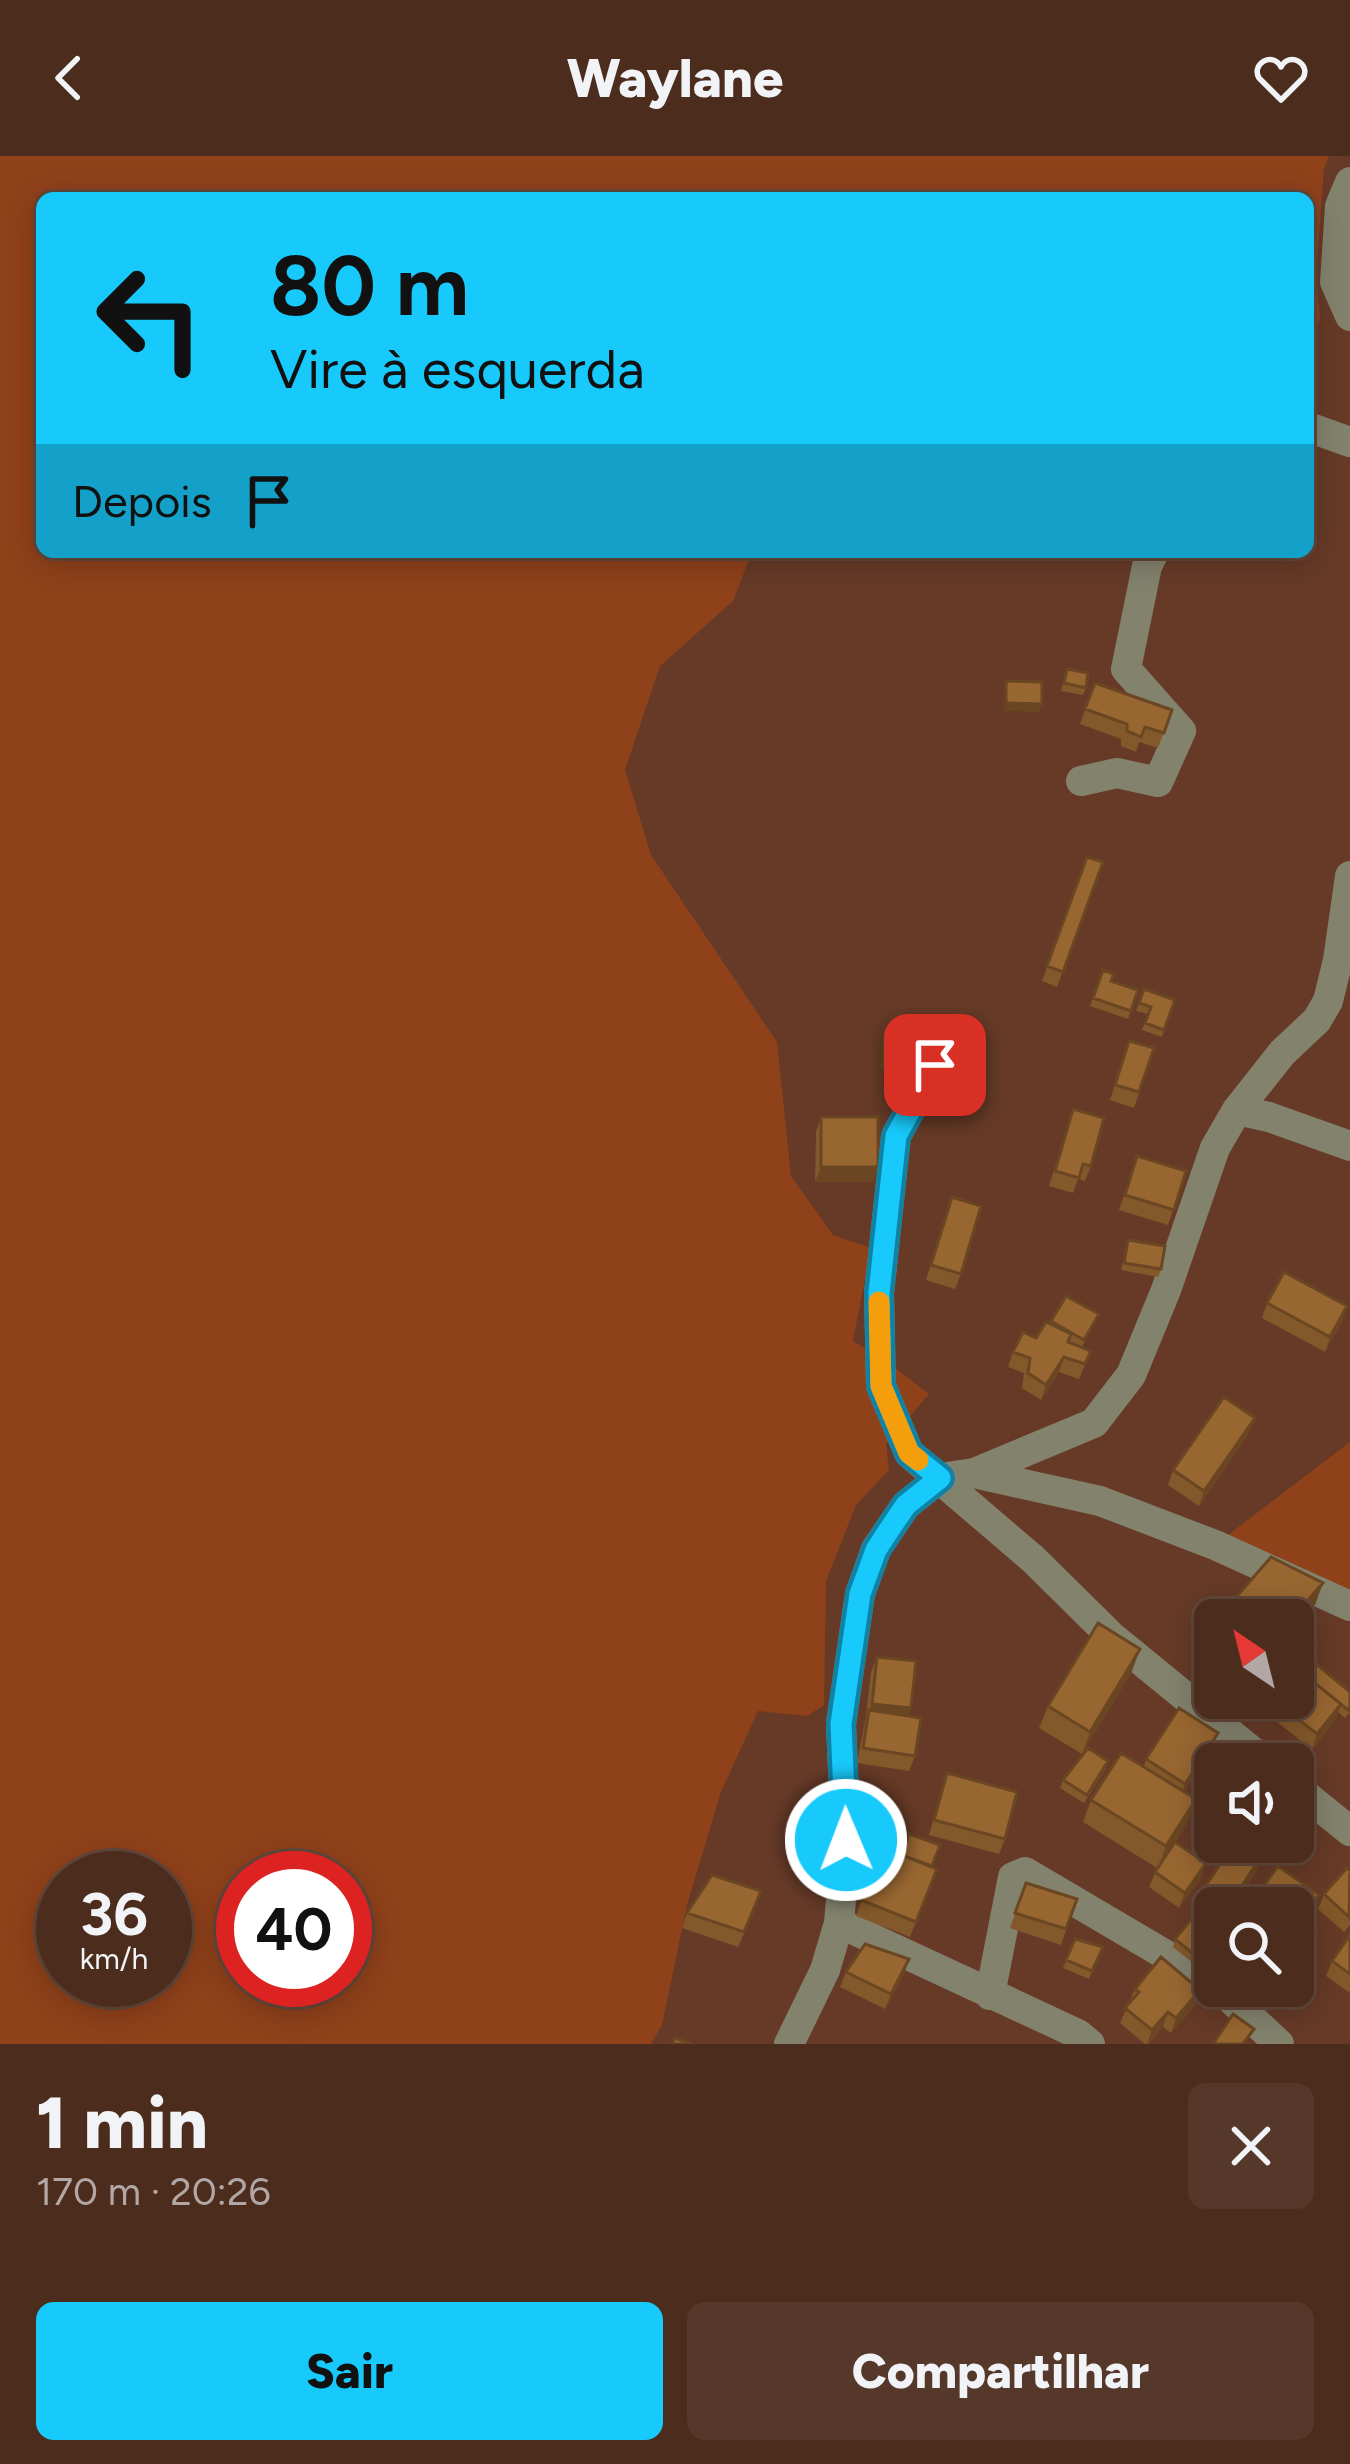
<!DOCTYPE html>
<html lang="pt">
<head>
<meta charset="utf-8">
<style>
  body { margin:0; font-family:Figtree,sans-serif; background:#56382a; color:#f1f3f6; height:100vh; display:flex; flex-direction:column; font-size:45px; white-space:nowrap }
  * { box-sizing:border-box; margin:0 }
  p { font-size:39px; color:#b2a7a4 }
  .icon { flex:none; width:66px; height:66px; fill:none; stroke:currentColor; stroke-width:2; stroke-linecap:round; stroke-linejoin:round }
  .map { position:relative; height:1888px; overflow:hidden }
  .drawer { display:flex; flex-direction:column; background:#4c2c1d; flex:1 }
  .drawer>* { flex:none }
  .hud { position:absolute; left:36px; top:36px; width:1278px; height:366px; border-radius:18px; box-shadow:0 6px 30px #0003,0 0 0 3px #63483b; background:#18cafc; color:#111; overflow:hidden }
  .needle { width:78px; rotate:325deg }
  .buttons { position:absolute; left:1194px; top:1443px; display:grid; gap:24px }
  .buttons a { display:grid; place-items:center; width:120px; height:120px; border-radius:18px; background:#4c2c1d; box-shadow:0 6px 30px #0003,0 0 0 3px #63483b; font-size:60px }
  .speed { position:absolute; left:36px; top:1695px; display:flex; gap:24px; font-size:60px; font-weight:700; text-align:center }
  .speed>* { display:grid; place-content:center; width:156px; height:156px; border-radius:50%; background:#4c2c1d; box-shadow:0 6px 30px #0003,0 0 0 3px #63483b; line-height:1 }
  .speed small { font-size:30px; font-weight:400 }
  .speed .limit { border:18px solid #d22; background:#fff; color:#111 }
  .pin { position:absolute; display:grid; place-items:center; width:102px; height:102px; color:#fff; margin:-51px; border-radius:24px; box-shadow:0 6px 18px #0006 }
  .me { position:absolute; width:132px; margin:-66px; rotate:359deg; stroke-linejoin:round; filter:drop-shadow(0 0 9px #0008) }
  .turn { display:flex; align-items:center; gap:42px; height:252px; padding:0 36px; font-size:54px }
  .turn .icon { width:156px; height:156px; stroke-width:2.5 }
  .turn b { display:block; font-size:84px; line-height:102px }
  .then { display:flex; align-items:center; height:114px; padding:0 36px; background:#0003; gap:24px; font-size:45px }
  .round { display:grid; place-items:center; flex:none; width:126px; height:126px; border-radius:18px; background:#56382a }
  .head { display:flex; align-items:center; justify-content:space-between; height:204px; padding:0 36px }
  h1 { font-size:72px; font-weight:800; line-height:90px }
  .cta { display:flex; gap:24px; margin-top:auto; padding:24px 36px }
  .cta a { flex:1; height:138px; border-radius:18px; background:#18cafc; color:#111; font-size:48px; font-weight:800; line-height:138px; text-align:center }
  .cta a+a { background:#56382a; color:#f1f3f6 }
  header { display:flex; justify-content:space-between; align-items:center; height:156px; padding:0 36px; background:#4c2c1d; font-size:54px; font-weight:800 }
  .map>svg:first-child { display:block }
  .green { fill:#8f411a; fill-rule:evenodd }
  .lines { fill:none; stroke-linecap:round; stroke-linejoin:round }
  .minor { stroke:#83826d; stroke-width:30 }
  .wall { fill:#83582a }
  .shaded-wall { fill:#6a4722 }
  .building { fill:#986631; stroke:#6a4722; stroke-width:3 }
  .route-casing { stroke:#1083a4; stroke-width:30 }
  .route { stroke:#18cafc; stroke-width:21 }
  .slow { stroke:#f59e0b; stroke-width:21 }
</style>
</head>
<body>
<header><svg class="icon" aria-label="back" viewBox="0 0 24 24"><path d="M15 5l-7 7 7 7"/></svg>Waylane<svg class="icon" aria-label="heart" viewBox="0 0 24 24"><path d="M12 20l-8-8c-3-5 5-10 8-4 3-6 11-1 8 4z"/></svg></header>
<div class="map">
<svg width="1350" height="1888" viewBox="0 0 1350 1888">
  <rect width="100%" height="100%" fill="#663a27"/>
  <path class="green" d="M 0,0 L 1329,0 L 1324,13 L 1316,121 L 1320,161 L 1308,200 L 1308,42 L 42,42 L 42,396 L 752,396 L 733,445 L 660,510 L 625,614 L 651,699 L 777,886 L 791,1020 L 833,1079 L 871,1092 L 853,1185 L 889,1207 L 929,1238 L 886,1288 L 889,1314 L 856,1349 L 826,1425 L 824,1549 L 807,1560 L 758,1555 L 721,1636 L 687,1749 L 662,1869 L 651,1888 L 0,1888 ZM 63,1722 L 165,1722 L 165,1824 L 63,1824 ZM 243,1722 L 345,1722 L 345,1824 L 243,1824 Z
    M 1350,1286 L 1350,1450 L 1215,1389 Z"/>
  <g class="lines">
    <path class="minor" d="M 1350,26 L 1340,50 L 1335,126 L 1350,160
      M 1308,271 L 1350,286
      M 1081,625 L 1117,617 L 1158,626 L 1181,575 L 1126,513 L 1147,410 L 1154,396
      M 935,909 L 896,980 L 879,1137 L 881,1230 L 909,1297 L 1033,1403 L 1112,1481 L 1268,1608
      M 1237,954 L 1269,961 L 1350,990
      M 974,1317 L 1100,1345 L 1215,1389 L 1350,1450
      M 1293,1629 L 1350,1675
      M 839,1767 L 1078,1878 L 1090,1888
      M 1217,1830 L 1279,1888
      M 990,1839 L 1013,1721 L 1025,1716 L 1215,1828
      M 789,1888 L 825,1814 L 839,1767 L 846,1684 L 841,1568 L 860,1438 L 876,1393 L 906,1349 L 940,1322 L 974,1317 L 1094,1267 L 1131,1219 L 1166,1134 L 1215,992 L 1237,954 L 1282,897 L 1317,864 L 1328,845 L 1338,804 L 1350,720"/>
  </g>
  <path class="wall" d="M 1067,513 L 1086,532 L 1083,539 L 1061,535 Z
    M 1095,527 L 1172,554 L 1158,592 L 1139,586 L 1136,596 L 1121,590 L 1121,583 L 1080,568 Z
    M 1087,701 L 1103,706 L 1057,831 L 1042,825 Z
    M 1103,814 L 1111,825 L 1138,834 L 1128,863 L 1090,850 Z
    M 1144,833 L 1175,844 L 1162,881 L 1142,874 L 1148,858 L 1136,855 Z
    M 1129,885 L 1154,892 L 1134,952 L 1110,944 Z
    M 957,892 L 980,898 L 969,929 L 948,923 Z
    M 1073,953 L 1091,1010 L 1085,1025 L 1078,1023 L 1073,1037 L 1049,1030 Z
    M 821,961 L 878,1011 L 873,1026 L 815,1026 L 816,976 Z
    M 1137,1000 L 1186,1015 L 1168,1069 L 1119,1054 Z
    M 947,1056 L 961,1118 L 955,1133 L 926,1124 Z
    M 1128,1084 L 1161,1113 L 1158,1121 L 1121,1114 Z
    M 1066,1140 L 1099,1158 L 1082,1191 L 1091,1195 L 1079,1223 L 1059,1216 L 1041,1244 L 1022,1232 L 1024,1217 L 1008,1211 L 1013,1196 L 1036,1182 L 1050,1168 Z
    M 1267,1147 L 1342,1165 L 1325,1196 L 1262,1162 Z
    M 1249,1277 L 1199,1350 L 1168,1329 L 1173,1314 Z
    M 1215,1465 L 1215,1526 L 1191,1505 L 1199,1483 Z
    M 877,1501 L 911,1552 L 908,1560 L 915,1600 L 909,1615 L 857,1607 L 866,1560 L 871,1516 Z
    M 1132,1515 L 1082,1598 L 1039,1572 L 1048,1550 Z
    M 1300,1515 L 1350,1556 L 1345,1562 L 1338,1556 L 1336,1563 L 1312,1594 L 1271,1561 L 1276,1546 Z
    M 1218,1577 L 1212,1592 L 1184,1635 L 1188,1665 L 1168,1697 L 1201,1722 L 1179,1752 L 1149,1731 L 1157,1712 L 1083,1666 L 1091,1644 L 1144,1611 L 1146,1603 Z
    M 1106,1612 L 1084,1647 L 1060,1632 L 1063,1624 Z
    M 947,1617 L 1005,1683 L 999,1698 L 929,1679 Z
    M 882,1691 L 937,1713 L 910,1781 L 856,1760 Z
    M 1262,1699 L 1257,1714 L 1232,1752 L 1215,1752 L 1215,1761 L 1197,1749 L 1203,1734 Z
    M 1347,1712 L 1350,1769 L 1344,1776 L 1318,1753 L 1324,1738 Z
    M 1026,1727 L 1077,1743 L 1061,1789 L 1010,1772 Z
    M 756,1750 L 738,1791 L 682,1772 L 687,1757 Z
    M 1215,1767 L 1215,1780 L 1193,1807 L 1173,1791 L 1175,1783 Z
    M 1350,1779 L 1350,1837 L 1326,1820 L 1332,1805 Z
    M 1075,1783 L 1103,1791 L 1089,1823 L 1063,1812 Z
    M 909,1803 L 904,1818 L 885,1853 L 840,1831 L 846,1816 Z
    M 1135,1833 L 1195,1849 L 1171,1877 L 1163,1871 L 1148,1888 L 1145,1888 L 1120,1867 Z"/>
  <path class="shaded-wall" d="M 1006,547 L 1042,548 L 1039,556 L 1003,555 Z
    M 911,900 L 920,900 L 918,907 L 910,908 L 907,915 L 880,913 L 882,905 Z
    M 821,1011 L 878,1011 L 873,1026 L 815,1026 Z
    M 1347,1150 L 1342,1165 L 1325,1196 L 1330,1181 Z
    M 1064,1201 L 1059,1216 L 1041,1244 L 1046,1229 Z
    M 1255,1262 L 1249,1277 L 1199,1350 L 1204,1335 Z
    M 1323,1427 L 1315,1449 L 1293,1473 L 1293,1464 L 1290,1464 Z
    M 1140,1493 L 1132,1515 L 1082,1598 L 1090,1576 Z
    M 872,1548 L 911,1552 L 906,1567 L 868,1558 Z
    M 1341,1548 L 1336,1563 L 1312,1594 L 1317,1578 Z
    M 1218,1577 L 1212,1592 L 1179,1643 L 1185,1628 Z
    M 1196,1643 L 1188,1665 L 1158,1712 L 1166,1690 Z
    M 1262,1699 L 1257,1714 L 1232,1752 L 1228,1752 Z
    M 1206,1707 L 1201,1722 L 1179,1752 L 1185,1737 Z
    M 1319,1739 L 1314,1754 L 1293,1783 L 1293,1775 Z
    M 1215,1776 L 1215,1780 L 1193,1807 L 1196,1800 Z
    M 909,1803 L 904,1818 L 885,1853 L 891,1838 Z
    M 1200,1834 L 1195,1849 L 1171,1877 L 1176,1862 Z
    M 1168,1856 L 1163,1871 L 1147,1888 L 1152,1874 Z"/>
  <path class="building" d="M 1067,513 L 1088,517 L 1086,532 L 1064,527 Z
    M 1006,525 L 1042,526 L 1042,548 L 1006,547 Z
    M 1095,527 L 1172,554 L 1164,577 L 1145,571 L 1141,581 L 1127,575 L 1127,568 L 1085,553 Z
    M 1087,701 L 1103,706 L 1063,816 L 1047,810 Z
    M 1103,814 L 1114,818 L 1111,825 L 1138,834 L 1131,855 L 1093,842 Z
    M 1144,833 L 1175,844 L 1164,874 L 1145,867 L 1151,851 L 1139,847 Z
    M 885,873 L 913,875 L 913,883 L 921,885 L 920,900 L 911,900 L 910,908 L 882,905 Z
    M 1129,885 L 1154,892 L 1139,936 L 1115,929 Z
    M 957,892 L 980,898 L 972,922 L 950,915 Z
    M 1073,953 L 1104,962 L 1091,1010 L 1083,1008 L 1079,1022 L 1055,1015 Z
    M 821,961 L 878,961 L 878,1011 L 821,1011 Z
    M 1137,1000 L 1186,1015 L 1174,1054 L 1125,1039 Z
    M 952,1041 L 981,1050 L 961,1118 L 931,1109 Z
    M 1128,1084 L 1165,1090 L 1161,1113 L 1124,1107 Z
    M 1284,1116 L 1347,1150 L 1330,1181 L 1267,1147 Z
    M 1066,1140 L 1099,1158 L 1084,1184 L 1051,1165 Z
    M 1046,1166 L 1071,1178 L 1068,1186 L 1091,1195 L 1085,1208 L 1064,1201 L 1046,1229 L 1028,1217 L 1030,1202 L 1013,1196 L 1023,1176 L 1036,1182 Z
    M 1224,1241 L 1255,1262 L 1204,1335 L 1173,1314 Z
    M 1271,1401 L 1323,1427 L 1290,1464 L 1216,1464 Z
    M 1215,1465 L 1215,1497 L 1199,1483 Z
    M 1098,1467 L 1140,1493 L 1090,1576 L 1048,1550 Z
    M 877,1501 L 916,1505 L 911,1552 L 872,1548 Z
    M 1315,1507 L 1350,1536 L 1350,1551 L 1348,1554 L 1305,1519 Z
    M 1300,1515 L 1341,1548 L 1317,1578 L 1276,1546 L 1279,1542 L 1293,1542 L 1293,1525 Z
    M 1179,1552 L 1218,1577 L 1185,1628 L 1146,1603 Z
    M 869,1554 L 921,1562 L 915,1600 L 863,1592 Z
    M 1088,1592 L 1108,1605 L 1087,1639 L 1063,1624 Z
    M 1121,1597 L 1196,1643 L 1166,1690 L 1091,1644 Z
    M 947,1617 L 1017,1636 L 1005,1683 L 934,1664 Z
    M 909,1678 L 940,1689 L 932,1710 L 901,1699 Z
    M 1175,1686 L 1206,1707 L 1185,1737 L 1155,1716 Z
    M 1235,1686 L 1242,1686 L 1262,1699 L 1228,1751 L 1203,1734 Z
    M 882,1691 L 937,1713 L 916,1766 L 861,1744 Z
    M 1278,1710 L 1319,1739 L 1293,1775 L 1293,1752 L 1248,1752 Z
    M 1347,1712 L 1350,1715 L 1349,1761 L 1324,1738 Z
    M 712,1719 L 761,1735 L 744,1776 L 687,1757 Z
    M 1026,1727 L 1077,1743 L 1066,1773 L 1015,1757 Z
    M 1198,1755 L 1215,1767 L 1215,1776 L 1196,1800 L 1175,1783 Z
    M 1350,1779 L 1350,1818 L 1332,1805 Z
    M 1075,1783 L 1103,1791 L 1092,1815 L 1066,1804 Z
    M 865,1788 L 909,1803 L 891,1838 L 846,1816 Z
    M 1161,1801 L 1200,1834 L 1176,1862 L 1168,1856 L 1152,1874 L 1125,1852 L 1139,1836 L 1135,1833 Z
    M 1233,1858 L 1254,1873 L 1243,1888 L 1213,1888 Z
    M 675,1882 L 692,1888 L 672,1888 Z"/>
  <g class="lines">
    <defs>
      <path id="route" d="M 846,1684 L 841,1568 L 860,1438 L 876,1394 L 891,1371 L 906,1349 L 940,1322 L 909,1297 L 881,1230 L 879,1137 L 896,980 L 935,909"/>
    </defs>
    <use href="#route" class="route-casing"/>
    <use href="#route" class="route"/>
    <path class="slow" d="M 879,1146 L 881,1230 L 909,1297 L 918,1304"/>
  </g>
</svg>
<div class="buttons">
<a><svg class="needle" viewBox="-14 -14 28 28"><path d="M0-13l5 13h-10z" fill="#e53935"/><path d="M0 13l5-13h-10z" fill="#b2a7a4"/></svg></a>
<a><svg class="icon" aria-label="sound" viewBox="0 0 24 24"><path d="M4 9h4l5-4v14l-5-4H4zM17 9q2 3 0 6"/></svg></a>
<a><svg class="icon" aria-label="search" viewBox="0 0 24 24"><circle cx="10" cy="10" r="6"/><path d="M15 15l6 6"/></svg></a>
</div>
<div class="speed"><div>36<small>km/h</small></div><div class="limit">40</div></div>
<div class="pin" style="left:935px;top:909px;background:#d93025"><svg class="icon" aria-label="arrive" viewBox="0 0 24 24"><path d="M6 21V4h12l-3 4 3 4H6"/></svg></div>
<svg class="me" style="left:846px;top:1684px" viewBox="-20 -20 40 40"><circle r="17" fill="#18cafc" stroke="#fff" stroke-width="3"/><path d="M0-11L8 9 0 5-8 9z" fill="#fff"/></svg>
<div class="hud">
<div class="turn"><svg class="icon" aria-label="left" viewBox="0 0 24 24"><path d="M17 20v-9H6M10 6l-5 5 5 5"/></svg><div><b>80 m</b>Vire à esquerda</div></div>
<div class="then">Depois<svg class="icon" aria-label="arrive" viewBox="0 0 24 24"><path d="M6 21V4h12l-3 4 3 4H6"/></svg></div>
</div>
</div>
<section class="drawer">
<div class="head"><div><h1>1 min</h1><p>170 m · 20:26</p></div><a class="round"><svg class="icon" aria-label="close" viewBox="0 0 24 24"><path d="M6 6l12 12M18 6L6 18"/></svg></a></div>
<div class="cta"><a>Sair</a><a>Compartilhar</a></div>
</section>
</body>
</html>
